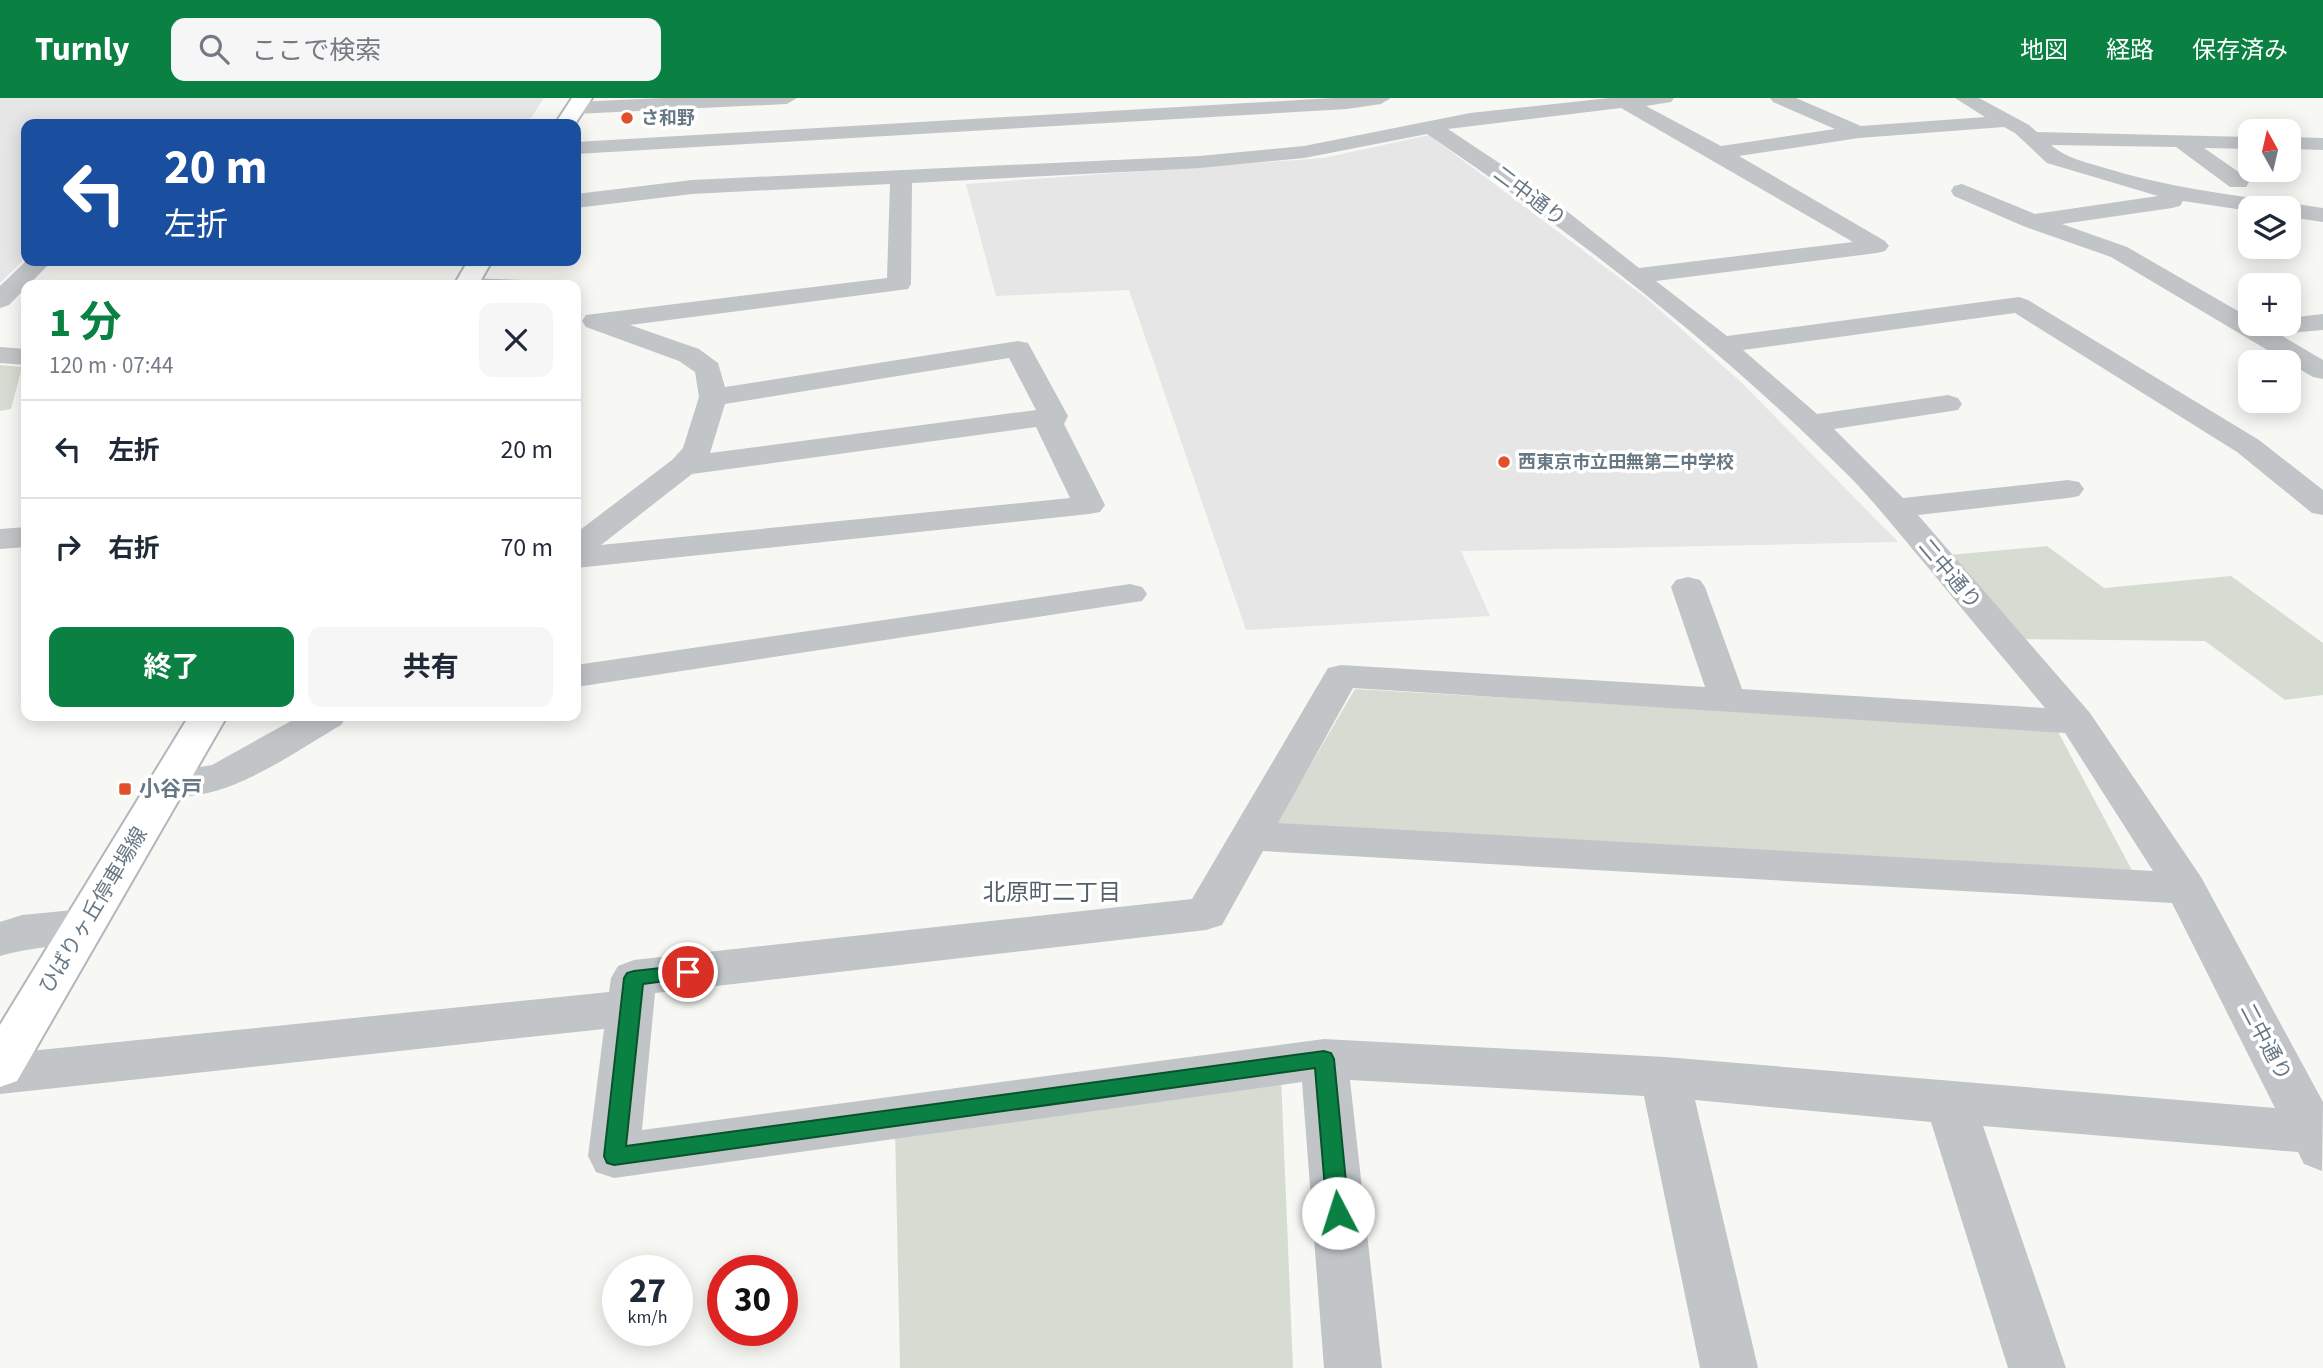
<!DOCTYPE html>
<html lang="ja">
<head>
<meta charset="utf-8">
<style>
  body { margin:0; font-family:"Source Sans 3","Noto Sans JP",sans-serif; background:#f6f6f7; color:#1f2937; height:100vh; display:flex; flex-direction:column; font-size:26px; white-space:nowrap }
  * { box-sizing:border-box; margin:0 }
  p { font-size:23px; color:#747a83 }
  .icon { flex:none; width:38px; height:38px; fill:none; stroke:currentColor; stroke-width:2; stroke-linecap:round; stroke-linejoin:round }
  .map { position:relative; flex:1; overflow:hidden }
  .side { position:absolute; left:21px; top:182px; width:560px; height:441px; display:flex; flex-direction:column; background:#fff; border-radius:14px; box-shadow:0 4px 18px #0003 }
  .side>* { flex:none }
  .banner { position:absolute; left:21px; top:21px; width:560px; height:147px; border-radius:14px; box-shadow:0 4px 18px #0003; background:#1a4fa0; color:#fff; overflow:hidden }
  .needle { width:46px; rotate:352deg }
  .controls { position:absolute; left:2238px; top:21px; display:grid; gap:14px }
  .controls a { display:grid; place-items:center; width:63px; height:63px; border-radius:14px; background:#fff; box-shadow:0 4px 18px #0003; font-size:35px }
  .speed { position:absolute; left:602px; top:1157px; display:flex; gap:14px; font-size:35px; font-weight:700; text-align:center }
  .speed>* { display:grid; place-content:center; width:91px; height:91px; border-radius:50%; background:#fff; box-shadow:0 4px 18px #0003; line-height:1 }
  .speed small { font-size:18px; font-weight:400 }
  .speed .limit { border:10px solid #d22; background:#fff; color:#111 }
  .pin { position:absolute; display:grid; place-items:center; width:60px; height:60px; color:#fff; margin:-30px; border:4px solid #fff; border-radius:50%; box-shadow:0 2px 7px #0007 }
  .me { position:absolute; width:77px; margin:-38px; rotate:355deg; stroke-linejoin:round; filter:drop-shadow(0 0 5px #0008) }
  .turn { display:flex; align-items:center; gap:24px; height:147px; padding:0 28px; font-size:32px }
  .turn .icon { width:91px; height:91px; stroke-width:2.5 }
  .turn b { display:block; font-size:49px; line-height:60px }
  .round { display:grid; place-items:center; flex:none; width:74px; height:74px; border-radius:14px; background:#f6f6f7 }
  .summary { display:flex; align-items:center; justify-content:space-between; height:119px; padding:0 28px }
  h1 { font-size:42px; font-weight:700; line-height:52px; color:#0b8043 }
  .primary-button { display:flex; gap:14px; margin-top:auto; padding:14px 28px }
  .primary-button a { flex:1; height:80px; border-radius:14px; background:#0b8043; color:#fff; font-size:28px; font-weight:700; line-height:80px; text-align:center }
  .primary-button a+a { background:#f6f6f7; color:#1f2937 }
  ul { padding:0; list-style:none }
  li { display:flex; align-items:center; gap:21px; height:98px; padding:0 28px; border-top:2px solid #e0e1e3 }
  li div { flex:1 }
  li b { display:block; font-size:26px }
  li em { font-style:normal }
  header { display:flex; align-items:center; gap:42px; box-sizing:border-box; height:98px; padding:0 35px; background:#0b8043; color:#fff }
  header strong { font-size:33px }
  nav { display:flex; gap:38px; margin-inline-start:auto; font-size:24px }
  .search { width:490px; height:63px; background:#f6f6f7; display:flex; align-items:center; gap:18px; box-sizing:border-box; padding:0 24px; border-radius:14px; color:#747a83; font-size:26px }
  .map>svg:first-child { display:block }
  .built { fill:#e5e6e5 }
  .green { fill:#d7dcd3 }
  .lines { fill:none; stroke-linecap:round; stroke-linejoin:round }
  .major-casing { stroke:#b2b7bb; stroke-width:4 }
  .minor { fill:#c1c5c8; fill-rule:evenodd }
  .major { fill:#fff; fill-rule:evenodd }
  .route { fill:#0b8043; stroke:#07532c; stroke-width:2 }
  .poi-dot { fill:#e0502b; stroke:#fff; stroke-width:2.5 }
  .labels { text-anchor:middle; dominant-baseline:central; stroke-width:7; stroke-linejoin:round; paint-order:stroke }
  .far-poi-label { font-size:18px; font-weight:bold; fill:#677885; stroke:#fff; text-anchor:start }
  .street-label { font-size:21px; fill:#677885; stroke:#fff }
  .poi-label { font-size:21px; font-weight:bold; fill:#677885; stroke:#fff; text-anchor:start }
  .neighbourhood-label { font-size:23px; fill:#54616a; stroke:#fff }
</style>
</head>
<body>
<header>
<strong>Turnly</strong>
<div class="search"><svg class="icon" aria-label="search" viewBox="0 0 24 24"><circle cx="10" cy="10" r="6"/><path d="M15 15l6 6"/></svg>ここで検索</div>
<nav><a>地図</a><a>経路</a><a>保存済み</a></nav>
</header>
<div class="map">
<svg width="2323" height="1270" viewBox="0 0 2323 1270">
  <rect width="100%" height="100%" fill="#f7f7f4"/>
  <path class="built" d="M 0,0 L 544,0 L 527,26 L 26,26 L 26,160 L 0,185 Z
    M 1429,37 L 1645,199 L 1742,285 L 1898,444 L 1461,453 L 1490,518 L 1246,532 L 1129,192 L 996,198 L 966,86 L 1324,60 Z"/>
  <path class="green" d="M 0,267 L 22,269 L 11,311 L 0,313 Z
    M 2047,448 L 2104,490 L 2231,478 L 2323,545 L 2323,597 L 2285,602 L 2205,543 L 2020,541 L 1938,458 Z
    M 1355,591 L 2057,632 L 2134,776 L 1274,729 Z
    M 1281,979 L 1293,1270 L 900,1270 L 895,1031 Z"/>
  <g class="lines">
    <defs>
      <path id="major" d="M 572,0 L 592,0 L 575,26 L 555,26 Z
        M 468,163 L 492,163 L 478,187 L 454,187 Z
        M 189,618 L 227,618 L 17,983 L 0,989 L 0,927 Z"/>
    </defs>
    <use href="#major" class="major-casing"/>
    <path class="minor" d="M 663,0 L 797,0 L 787,6 L 575,16 L 565,10 L 575,4 Z
      M 1333,0 L 1391,0 L 1381,6 L 1347,11 L 576,56 L 576,44 Z
      M 1610,0 L 1674,0 L 1671,4 L 1646,8 L 1721,48 L 1835,31 L 1773,4 L 1770,0 L 1796,0 L 1861,28 L 1985,19 L 1955,0 L 1979,0 L 2029,27 L 2037,34 L 2250,39 L 2250,51 L 2204,50 L 2246,79 L 2249,84 L 2246,89 L 2230,89 L 2176,49 L 2051,47 C 2066,60 2085,64 2105,70 C 2176,92 2250,99 2323,110 L 2323,124 L 2289,119 L 2289,110 L 2250,110 L 2250,113 L 2183,103 L 2180,108 L 2172,110 L 2062,126 L 2127,149 L 2250,220 L 2250,226 L 2289,226 L 2289,220 L 2323,216 L 2323,232 L 2279,236 L 2323,262 L 2323,281 L 2313,279 L 2111,159 L 2023,128 L 1954,98 L 1951,93 L 1954,88 L 1962,86 L 2035,116 L 2158,98 L 2047,65 L 2015,35 L 2004,29 L 1859,40 L 1739,58 L 1885,143 L 1889,148 L 1885,153 L 1877,155 L 1656,183 L 1727,238 L 2019,199 L 2028,202 L 2259,342 L 2323,392 L 2323,417 L 2312,415 L 2237,354 L 2015,215 L 1743,252 L 1817,316 L 1948,297 L 1958,300 L 1962,306 L 1958,312 L 1834,331 L 1903,400 L 2068,382 L 2079,384 L 2084,391 L 2079,398 L 2068,400 L 1918,417 L 2090,615 L 2201,779 L 2323,1004 L 2322,1073 L 2304,1066 L 2298,1054 L 1983,1028 L 2066,1270 L 2008,1270 L 1931,1024 L 1695,1002 L 1758,1270 L 1700,1270 L 1644,998 L 1350,982 L 1382,1270 L 1324,1270 L 1302,984 L 614,1080 L 596,1074 L 588,1058 L 604,931 L 0,996 L 0,956 L 609,894 L 611,880 L 618,868 L 634,862 L 1192,801 L 1328,570 L 1341,567 L 1705,589 L 1671,489 L 1676,482 L 1688,479 L 1700,482 L 1705,489 L 1742,591 L 2045,610 C 2005,562 1965,515 1926,467 C 1901,438 1877,407 1850,379 C 1723,252 1575,136 1427,36 L 1304,60 L 1200,70 L 912,85 L 911,186 L 908,191 L 630,227 L 699,251 L 718,265 L 725,289 L 1018,243 L 1028,245 L 1068,318 L 1064,326 L 1105,407 L 1100,414 L 1089,416 L 576,470 L 576,435 L 672,362 L 683,350 L 699,299 L 695,274 L 679,263 L 586,229 L 582,223 L 586,217 L 887,180 L 890,86 L 692,96 L 576,110 L 576,96 L 692,82 L 1200,58 L 1304,48 L 1470,15 ZM 1621,10 L 1853,144 L 1639,170 L 1540,92 L 1448,31 ZM 1009,260 L 1036,312 L 710,355 L 725,306 ZM 1036,329 L 1070,400 L 601,447 L 692,376 ZM 1353,590 L 2065,635 L 2153,773 L 1278,725 ZM 1263,753 L 2172,805 L 2275,1010 L 1665,959 L 1324,941 L 642,1032 L 655,895 L 1206,832 L 1222,827 Z
      M 2289,39 L 2323,40 L 2323,52 L 2289,51 Z
      M 26,163 L 52,163 L 9,207 L 0,210 L 0,188 Z
      M 466,180 L 524,182 L 527,187 L 454,187 L 457,182 Z
      M 0,249 L 26,251 L 26,267 L 0,265 Z
      M 26,429 L 26,449 L 0,451 L 0,431 Z
      M 1130,486 L 1142,489 L 1147,496 L 1142,503 L 576,589 L 576,567 Z
      M 300,618 L 347,618 L 341,627 C 289,657 216,713 153,695 L 147,686 L 153,677 L 212,667 Z
      M 84,811 L 100,815 L 106,827 L 100,839 C 67,849 33,848 0,858 L 0,824 L 22,817 Z"/>
    <use href="#major" class="major"/>
  </g>
  <path class="route" d="M 688,867 L 695,869 L 698,874 L 695,879 L 643,886 L 626,1048 L 1324,953 L 1331,955 L 1334,961 L 1349,1115 L 1346,1122 L 1338,1125 L 1330,1122 L 1327,1115 L 1315,970 L 614,1067 L 607,1065 L 604,1058 L 624,880 L 627,875 L 634,873 Z"/>
  <g class="poi-dot">
    <circle cx="627" cy="20" r="7"/>
    <circle cx="1504" cy="364" r="7"/>
    <rect x="118" y="684" width="14" height="14" rx="3.5"/>
  </g>
  <g class="labels">
    <g class="far-poi-label">
      <text x="641" y="20">さ和野</text>
      <text x="1518" y="364">西東京市立田無第二中学校</text>
    </g>
    <g class="street-label">
      <text transform="translate(1530 98) rotate(37)">二中通り</text>
      <text transform="translate(1950 476) rotate(50)">二中通り</text>
      <text transform="translate(93 812) rotate(-59)">ひばりヶ丘停車場線</text>
      <text transform="translate(2266 944) rotate(62)">二中通り</text>
    </g>
    <g class="poi-label">
      <text x="139" y="691">小谷戸</text>
    </g>
    <g class="neighbourhood-label">
      <text x="1052" y="794">北原町二丁目</text>
    </g>
  </g>
</svg>
<div class="controls">
<a><svg class="needle" viewBox="-14 -14 28 28"><path d="M0-13l5 13h-10z" fill="#e53935"/><path d="M0 13l5-13h-10z" fill="#747a83"/></svg></a>
<a><svg class="icon" aria-label="layers" viewBox="0 0 24 24"><path d="M12 4l9 5-9 5-9-5zM3 14l9 5 9-5"/></svg></a>
<a>+</a>
<a>−</a>
</div>
<div class="speed"><div>27<small>km/h</small></div><div class="limit">30</div></div>
<div class="pin" style="left:688px;top:874px;background:#d93025"><svg class="icon" aria-label="arrive" viewBox="0 0 24 24"><path d="M6 21V4h12l-3 4 3 4H6"/></svg></div>
<svg class="me" style="left:1338px;top:1115px" viewBox="-20 -20 40 40"><circle r="19" fill="#fff"/><path d="M0-13L10 11 0 6-10 11z" fill="#0b8043"/></svg>
<div class="banner">
<div class="turn"><svg class="icon" aria-label="left" viewBox="0 0 24 24"><path d="M17 20v-9H6M10 6l-5 5 5 5"/></svg><div><b>20 m</b>左折</div></div>
</div>
<section class="side">
<div class="summary"><div><h1>1 分</h1><p>120 m · 07:44</p></div><a class="round"><svg class="icon" aria-label="close" viewBox="0 0 24 24"><path d="M6 6l12 12M18 6L6 18"/></svg></a></div>
<ul>
<li><svg class="icon" aria-label="left" viewBox="0 0 24 24"><path d="M17 20v-9H6M10 6l-5 5 5 5"/></svg><div><b>左折</b></div><em>20 m</em></li>
<li><svg class="icon" aria-label="right" viewBox="0 0 24 24"><path d="M7 20v-9h11M14 6l5 5-5 5"/></svg><div><b>右折</b></div><em>70 m</em></li>
</ul>
<div class="primary-button"><a>終了</a><a>共有</a></div>
</section>
</div>
</body>
</html>
